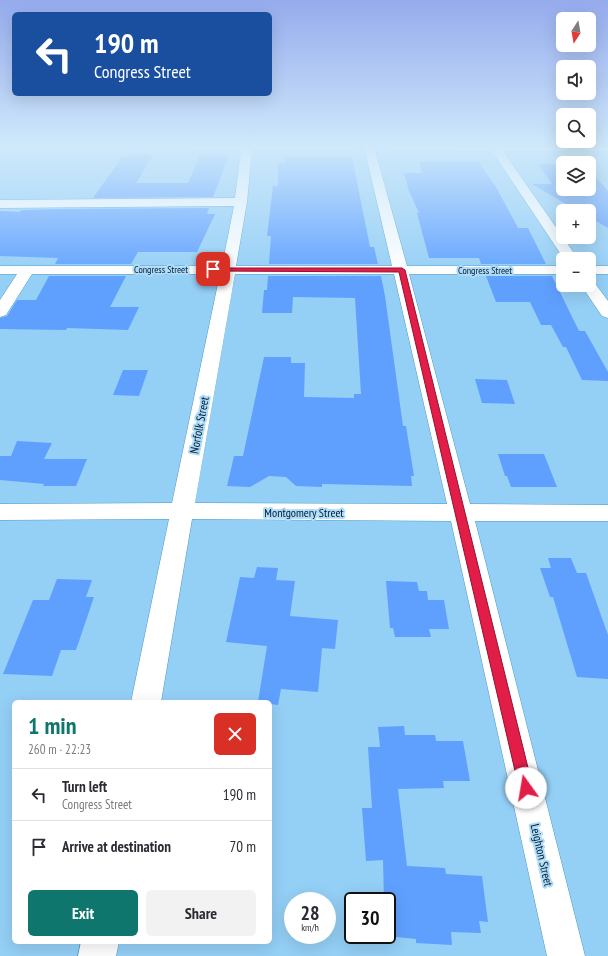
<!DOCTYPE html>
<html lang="en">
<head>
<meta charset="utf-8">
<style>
  body { margin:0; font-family:"PT Sans Narrow",sans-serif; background:#f2f2f3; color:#2b2b33; height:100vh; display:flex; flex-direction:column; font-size:15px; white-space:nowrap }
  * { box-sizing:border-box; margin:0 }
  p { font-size:13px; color:#7c7c81 }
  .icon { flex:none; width:22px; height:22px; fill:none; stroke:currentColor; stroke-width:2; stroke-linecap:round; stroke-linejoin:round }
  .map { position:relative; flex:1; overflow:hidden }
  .details { position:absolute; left:12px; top:700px; width:260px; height:244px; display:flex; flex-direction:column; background:#fff; border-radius:6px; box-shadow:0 4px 16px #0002 }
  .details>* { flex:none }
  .guide { position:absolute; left:12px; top:12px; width:260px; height:84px; border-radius:6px; box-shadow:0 4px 16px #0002; background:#1a4fa0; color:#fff; overflow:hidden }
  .needle { width:26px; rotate:191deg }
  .buttons { position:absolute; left:556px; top:12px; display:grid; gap:8px }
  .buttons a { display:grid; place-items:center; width:40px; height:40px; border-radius:6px; background:#fff; box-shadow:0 4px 16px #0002; font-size:20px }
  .speed { position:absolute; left:284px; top:892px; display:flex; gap:8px; font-size:20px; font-weight:700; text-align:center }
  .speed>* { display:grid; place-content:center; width:52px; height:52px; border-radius:50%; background:#fff; box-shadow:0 4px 16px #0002; line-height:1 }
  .speed small { font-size:10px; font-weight:400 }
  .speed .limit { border:2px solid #111; border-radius:6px; background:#fff; color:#111 }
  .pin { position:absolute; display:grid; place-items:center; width:34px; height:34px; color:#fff; margin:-17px; border-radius:8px; box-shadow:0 2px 6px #0006 }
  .me { position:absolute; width:44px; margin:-22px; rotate:347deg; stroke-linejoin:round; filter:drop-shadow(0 0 3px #0008) }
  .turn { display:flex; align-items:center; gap:14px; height:84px; padding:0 16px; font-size:18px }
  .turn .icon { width:52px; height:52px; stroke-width:2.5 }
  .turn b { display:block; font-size:28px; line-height:34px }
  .round { display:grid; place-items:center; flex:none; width:42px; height:42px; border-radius:6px; background:#f2f2f3 }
  .summary { display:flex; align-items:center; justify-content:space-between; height:68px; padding:0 16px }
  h1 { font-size:24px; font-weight:800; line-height:30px; color:#0f766e }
  .cta { display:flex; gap:8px; margin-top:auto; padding:8px 16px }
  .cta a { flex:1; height:46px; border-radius:6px; background:#0f766e; color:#fff; font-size:16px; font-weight:800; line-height:46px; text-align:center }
  .cta a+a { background:#f2f2f3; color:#2b2b33 }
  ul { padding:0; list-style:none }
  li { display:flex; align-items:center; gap:12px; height:52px; padding:0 16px; border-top:1px solid #e1e1e2 }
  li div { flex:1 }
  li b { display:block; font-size:15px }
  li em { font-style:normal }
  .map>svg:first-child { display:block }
  .building { fill:#5fa0ff }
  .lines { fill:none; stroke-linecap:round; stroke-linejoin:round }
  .street-casing { stroke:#4d99c7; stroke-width:1 }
  .street { fill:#fff; fill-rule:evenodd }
  .route { fill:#e11d48; stroke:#92132f }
  .labels { text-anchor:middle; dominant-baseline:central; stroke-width:4; stroke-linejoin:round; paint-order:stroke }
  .far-street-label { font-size:10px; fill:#001f31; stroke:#afdbf8 }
  .street-label { font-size:12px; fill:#001f31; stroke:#afdbf8 }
</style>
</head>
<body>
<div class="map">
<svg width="608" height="956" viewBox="0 0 608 956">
  <rect width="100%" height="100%" fill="#94cff6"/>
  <path class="building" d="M 129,155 L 153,155 L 136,183 L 188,183 L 200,155 L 229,155 L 213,197 L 93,198 L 122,157 L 127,157 Z
    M 285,157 L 352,157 L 370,247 L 374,247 L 378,264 L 269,264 L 271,236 L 267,236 L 273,186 L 278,186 L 278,163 L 285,163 Z
    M 478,161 L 496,187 L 518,228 L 528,228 L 546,264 L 481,264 L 479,258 L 429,258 L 417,213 L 419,213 L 409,191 L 404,173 L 422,173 L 419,162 Z
    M 538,164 L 563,164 L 563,189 L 589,189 L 589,169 L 608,191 L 608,228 L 589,217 L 589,211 L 578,211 L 532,184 L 552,184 Z
    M 209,208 L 207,214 L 215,214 L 197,252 L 138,252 L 131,264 L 55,264 L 58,258 L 0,256 L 0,211 L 20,212 L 21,210 L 65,209 Z
    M 49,276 L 126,276 L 110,307 L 139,307 L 128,330 L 67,328 L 66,330 L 0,329 L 0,318 L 7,316 L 17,300 L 36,300 Z
    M 268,276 L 381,276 L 385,296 L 403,426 L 406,426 L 414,476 L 411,476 L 412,486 L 322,484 L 322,487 L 296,486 L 286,477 L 269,476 L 250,487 L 227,486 L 234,456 L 243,456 L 264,357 L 291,357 L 291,363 L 305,363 L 304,397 L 354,398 L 354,394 L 361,394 L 355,298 L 293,297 L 292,313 L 262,313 L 264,290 L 267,290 Z
    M 486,276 L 552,276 L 579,331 L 585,331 L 608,372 L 608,381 L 582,380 L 566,347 L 563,347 L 551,325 L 541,325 L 530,302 L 496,302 Z
    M 123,370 L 148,370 L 139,396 L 113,395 Z
    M 475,379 L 507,380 L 515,404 L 482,403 Z
    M 17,441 L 52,443 L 44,459 L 87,459 L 76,486 L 43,486 L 44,484 L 0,480 L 0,456 L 11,456 Z
    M 498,454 L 544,454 L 557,487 L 511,487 L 507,476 L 505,476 Z
    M 548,558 L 571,558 L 577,573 L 586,573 L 608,635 L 608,679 L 577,677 L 553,597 L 550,597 L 540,568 L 551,568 Z
    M 257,567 L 278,568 L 276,580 L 295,581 L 290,616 L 338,620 L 335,649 L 322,648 L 318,692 L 281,689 L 278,705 L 270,704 L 270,702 L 258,702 L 267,646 L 226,642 L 240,577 L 254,578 Z
    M 57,579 L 92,580 L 86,597 L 94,597 L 76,650 L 61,650 L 52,676 L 3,674 L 33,600 L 49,600 Z
    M 386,581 L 417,582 L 419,591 L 427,591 L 428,600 L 444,600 L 449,629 L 429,629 L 431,637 L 395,637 L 393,628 L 390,628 Z
    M 404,726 L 405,735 L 435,735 L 436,741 L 463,741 L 470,781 L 443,781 L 444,788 L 398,789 L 407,866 L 445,868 L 446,874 L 482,876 L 488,922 L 479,921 L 481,933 L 451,932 L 452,945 L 416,943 L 416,939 L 396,937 L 395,910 L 387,910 L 387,901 L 384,901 L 383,860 L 366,861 L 362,808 L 372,808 L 368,747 L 380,747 L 378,727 Z"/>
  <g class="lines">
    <defs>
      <path id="street" d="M 189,147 L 352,147 L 347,150 L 252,150 L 247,202 L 236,266 L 392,266 L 364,147 L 374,147 L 407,266 L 563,266 L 563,274 L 409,274 L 470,504 L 608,505 L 608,521 L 475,521 L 585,956 L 547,956 L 451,521 L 192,519 L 161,702 L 131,702 L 169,519 L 0,520 L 0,504 L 172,503 L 220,274 L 32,274 L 6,315 L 0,317 L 0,300 L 17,274 L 0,274 L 0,266 L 222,266 L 234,206 L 0,208 L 0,200 L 235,198 L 241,150 L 194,150 ZM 235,274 L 394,274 L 447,504 L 195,503 Z
        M 388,147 L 608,147 L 608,151 L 503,151 L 578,259 L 564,259 L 492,151 L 393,150 Z
        M 589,266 L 608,266 L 608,274 L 589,274 Z
        M 589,280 L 594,282 L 608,301 L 608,318 L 602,316 L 581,285 L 589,285 Z
        M 81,942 L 119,942 L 116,956 L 78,956 Z"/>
    </defs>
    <use href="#street" class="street-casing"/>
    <use href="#street" class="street"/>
  </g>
  <linearGradient id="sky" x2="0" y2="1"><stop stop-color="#95abed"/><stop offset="0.52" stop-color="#cfe9fb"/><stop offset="1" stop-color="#cfe9fb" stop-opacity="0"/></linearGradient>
  <rect width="608" height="281" fill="url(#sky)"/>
  <path class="route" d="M 211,268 L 402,268 L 405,270 L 533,788 L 531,793 L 526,795 L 521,793 L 519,788 L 399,272 L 213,271 L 210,269 Z"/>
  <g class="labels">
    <g class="far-street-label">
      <text x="161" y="269">Congress Street</text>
      <text x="485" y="270">Congress Street</text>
    </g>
    <g class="street-label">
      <text transform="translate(199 425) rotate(-79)">Norfolk Street</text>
      <text x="304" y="512">Montgomery Street</text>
      <text transform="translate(542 855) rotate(77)">Leighton Street</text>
    </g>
  </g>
</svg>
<div class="buttons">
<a><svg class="needle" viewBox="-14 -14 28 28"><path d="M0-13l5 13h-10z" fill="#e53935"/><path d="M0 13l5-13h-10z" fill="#7c7c81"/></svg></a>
<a><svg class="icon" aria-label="sound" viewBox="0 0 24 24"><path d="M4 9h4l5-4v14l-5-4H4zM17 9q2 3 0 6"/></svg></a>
<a><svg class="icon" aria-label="search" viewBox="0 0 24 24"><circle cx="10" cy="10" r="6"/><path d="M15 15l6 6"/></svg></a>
<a><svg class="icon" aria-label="layers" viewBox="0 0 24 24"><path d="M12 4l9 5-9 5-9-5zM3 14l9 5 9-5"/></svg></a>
<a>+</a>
<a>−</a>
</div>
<div class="speed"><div>28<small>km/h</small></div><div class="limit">30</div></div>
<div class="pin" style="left:213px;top:269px;background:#d93025"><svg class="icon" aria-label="arrive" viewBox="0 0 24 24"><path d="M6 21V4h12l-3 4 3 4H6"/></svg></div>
<svg class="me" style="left:526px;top:788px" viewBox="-20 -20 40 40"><circle r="19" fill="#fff"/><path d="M0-13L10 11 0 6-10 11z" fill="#e11d48"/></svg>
<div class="guide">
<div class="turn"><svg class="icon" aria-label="left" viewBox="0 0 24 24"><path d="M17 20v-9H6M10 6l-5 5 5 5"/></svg><div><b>190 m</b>Congress Street</div></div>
</div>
<section class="details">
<div class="summary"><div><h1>1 min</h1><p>260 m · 22:23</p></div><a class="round" style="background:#d93025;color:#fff"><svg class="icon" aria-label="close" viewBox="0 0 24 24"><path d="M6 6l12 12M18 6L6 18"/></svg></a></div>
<ul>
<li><svg class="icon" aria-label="left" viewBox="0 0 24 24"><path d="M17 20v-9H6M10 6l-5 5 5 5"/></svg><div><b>Turn left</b><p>Congress Street</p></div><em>190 m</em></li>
<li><svg class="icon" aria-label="arrive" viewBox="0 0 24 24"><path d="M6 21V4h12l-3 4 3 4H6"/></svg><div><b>Arrive at destination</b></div><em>70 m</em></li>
</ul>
<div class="cta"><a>Exit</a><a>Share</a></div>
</section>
</div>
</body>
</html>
